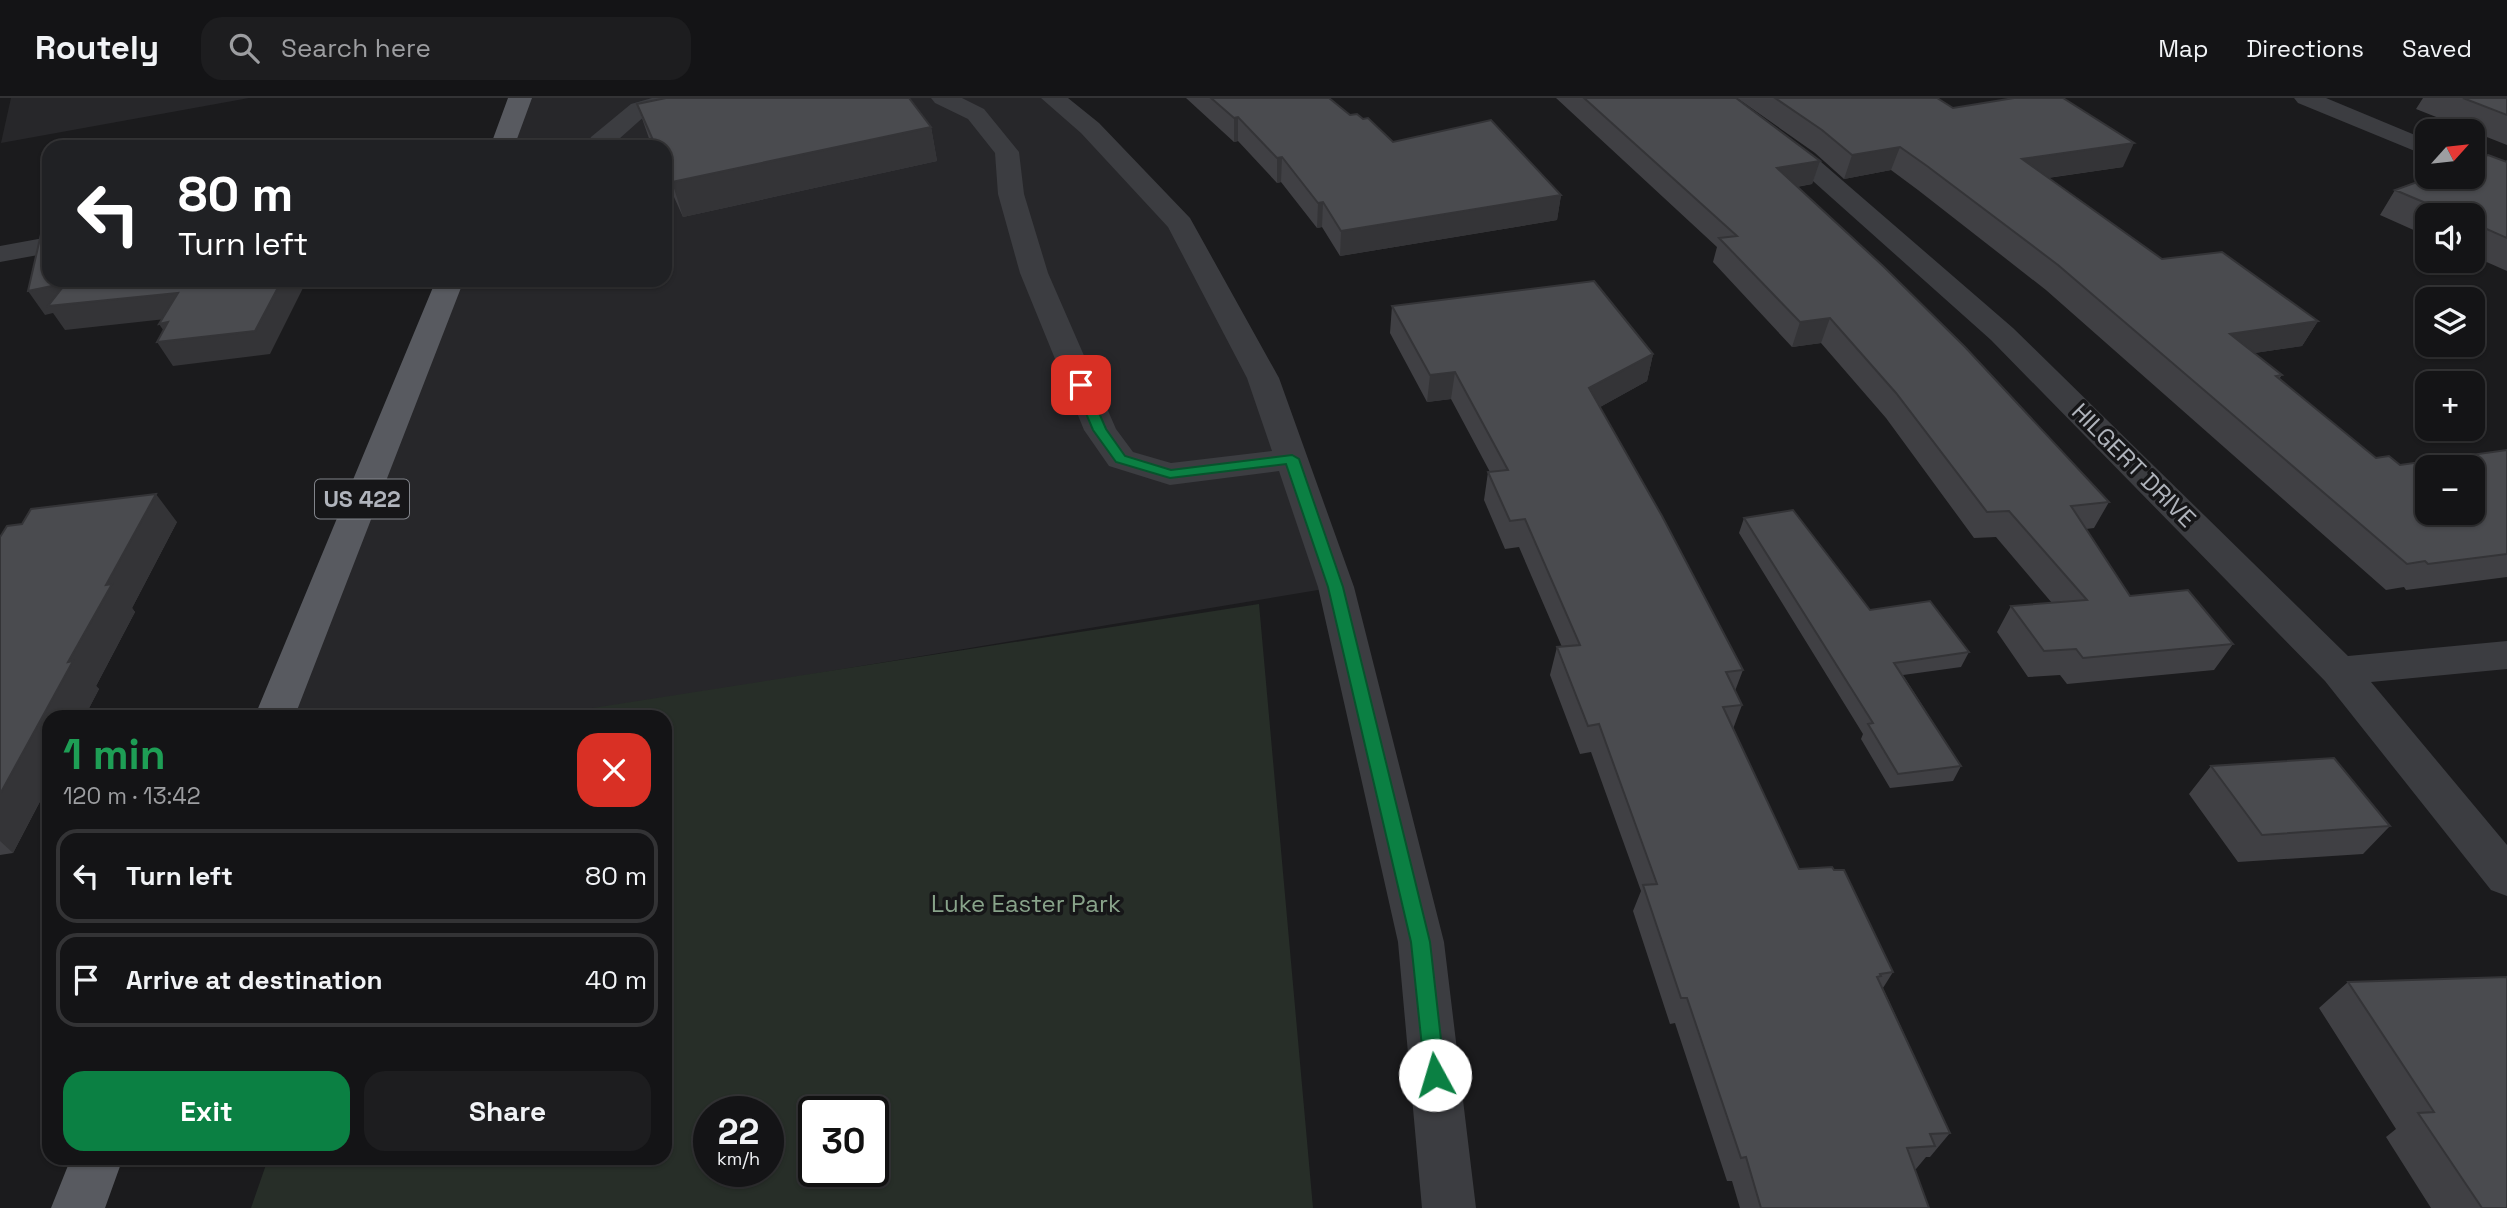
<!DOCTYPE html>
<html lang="en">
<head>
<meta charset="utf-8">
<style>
  body { margin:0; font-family:"Space Grotesk",sans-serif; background:#1d1d1f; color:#f1f3f6; height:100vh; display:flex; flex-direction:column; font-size:26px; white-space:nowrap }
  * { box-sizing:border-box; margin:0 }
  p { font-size:23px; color:#9d9ea1 }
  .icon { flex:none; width:38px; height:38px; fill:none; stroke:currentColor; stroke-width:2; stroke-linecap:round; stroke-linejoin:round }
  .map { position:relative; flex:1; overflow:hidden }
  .drawer { position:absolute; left:42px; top:612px; width:630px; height:455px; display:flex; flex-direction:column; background:#141416; border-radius:21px; box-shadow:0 2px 5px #0004,0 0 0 2px #333335 }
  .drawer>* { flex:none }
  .guide { position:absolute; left:42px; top:42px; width:630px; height:147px; border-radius:21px; box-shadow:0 2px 5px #0004,0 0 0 2px #333335; background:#202124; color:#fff; overflow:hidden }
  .needle { width:46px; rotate:63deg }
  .tools { position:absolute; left:2415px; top:21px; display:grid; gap:14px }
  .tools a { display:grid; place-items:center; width:70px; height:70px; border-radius:14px; background:#141416; box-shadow:0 2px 5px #0004,0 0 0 2px #333335; font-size:35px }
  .speed { position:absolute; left:693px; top:998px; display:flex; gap:14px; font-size:35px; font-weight:700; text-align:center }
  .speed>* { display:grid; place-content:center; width:91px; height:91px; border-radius:50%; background:#141416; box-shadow:0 2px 5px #0004,0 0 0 2px #333335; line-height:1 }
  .speed small { font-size:18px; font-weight:400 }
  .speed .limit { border:4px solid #111; border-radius:10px; background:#fff; color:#111 }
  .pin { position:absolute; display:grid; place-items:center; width:60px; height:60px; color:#fff; margin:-30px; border-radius:14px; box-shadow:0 4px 10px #0006 }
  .me { position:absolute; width:77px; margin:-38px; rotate:354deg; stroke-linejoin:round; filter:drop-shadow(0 0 5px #0008) }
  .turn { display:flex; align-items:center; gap:24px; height:147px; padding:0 21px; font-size:32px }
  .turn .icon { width:91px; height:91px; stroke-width:2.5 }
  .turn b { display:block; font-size:49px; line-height:60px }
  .round { display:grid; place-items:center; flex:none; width:74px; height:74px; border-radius:21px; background:#1d1d1f }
  .headline { display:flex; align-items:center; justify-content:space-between; height:119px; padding:0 21px }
  h1 { font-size:42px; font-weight:700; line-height:52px; color:#1e9e55 }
  .button { display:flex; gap:14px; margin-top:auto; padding:14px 21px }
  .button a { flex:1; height:80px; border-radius:21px; background:#0b8043; color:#fff; font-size:28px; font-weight:700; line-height:80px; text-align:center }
  .button a+a { background:#1d1d1f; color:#f1f3f6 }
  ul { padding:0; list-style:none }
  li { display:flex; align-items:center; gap:21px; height:94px; margin:0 14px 10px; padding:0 7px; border:4px solid #333335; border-radius:21px }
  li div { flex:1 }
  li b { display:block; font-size:26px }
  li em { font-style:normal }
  header { display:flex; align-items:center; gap:42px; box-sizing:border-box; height:98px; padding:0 35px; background:#141416; border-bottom:2px solid #333335 }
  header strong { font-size:33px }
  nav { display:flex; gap:38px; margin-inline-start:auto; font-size:24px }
  .search { width:490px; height:63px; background:#1d1d1f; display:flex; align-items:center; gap:18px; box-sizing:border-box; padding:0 24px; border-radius:21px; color:#9d9ea1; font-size:26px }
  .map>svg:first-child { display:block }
  .built { fill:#27272a }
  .green { fill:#272e28; fill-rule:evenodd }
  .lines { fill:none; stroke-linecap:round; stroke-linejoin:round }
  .minor { fill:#3c3d41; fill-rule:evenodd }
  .major { fill:#585a60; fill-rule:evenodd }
  .wall { fill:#404044 }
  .shaded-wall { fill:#343437 }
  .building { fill:#4a4b4f; stroke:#343437; stroke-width:2; fill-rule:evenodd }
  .route { fill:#0b8043; stroke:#07532c; stroke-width:2 }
  .labels { text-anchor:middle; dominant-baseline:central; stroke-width:7; stroke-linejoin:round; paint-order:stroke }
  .shield { fill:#161618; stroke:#81848a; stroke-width:2 }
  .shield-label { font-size:23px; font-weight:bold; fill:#afb3bb }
  .street-label { font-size:24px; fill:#afb3bb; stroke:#161618 }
  .park-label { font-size:24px; fill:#88a38a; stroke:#161618 }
</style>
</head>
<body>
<header>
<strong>Routely</strong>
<div class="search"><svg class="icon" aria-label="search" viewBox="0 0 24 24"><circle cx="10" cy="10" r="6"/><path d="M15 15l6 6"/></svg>Search here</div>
<nav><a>Map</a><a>Directions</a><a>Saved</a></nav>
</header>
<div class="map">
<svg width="2507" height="1110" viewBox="0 0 2507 1110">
  <rect width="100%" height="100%" fill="#1b1b1d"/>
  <path class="built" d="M 11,0 L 249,0 L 1,45 Z
    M 520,0 L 1053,0 L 1180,126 L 1263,280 L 1336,489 L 555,619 L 274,620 L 450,182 L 665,182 L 665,49 L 502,49 Z"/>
  <path class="green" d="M 1259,506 L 1313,1110 L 251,1110 L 268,1061 L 665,1060 L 665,620 L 535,619 ZM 768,1013 L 768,1073 L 709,1073 L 709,1013 ZM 873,1013 L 873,1073 L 814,1073 L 814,1013 Z"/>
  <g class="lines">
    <path class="minor" d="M 652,0 L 691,0 L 687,5 L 647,16 L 610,49 L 586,49 L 591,39 L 631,6 Z
      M 931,0 L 962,0 L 984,11 L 1019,54 L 1024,96 L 1048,175 L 1116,331 L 1133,354 L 1171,365 L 1272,353 L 1247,280 L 1168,129 L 1081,35 L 1041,0 L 1068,0 L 1099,25 L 1190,120 L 1279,280 L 1354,489 L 1444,844 L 1476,1110 L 1422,1110 L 1398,844 L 1318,489 L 1279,373 L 1170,387 L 1109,368 L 1084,332 L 1020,175 L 998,96 L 995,55 L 968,21 L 935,5 Z
      M 1705,0 L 1732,0 L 1813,57 L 2013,230 L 2348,558 L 2507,543 L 2507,571 L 2371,584 L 2507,747 L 2507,798 L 2491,792 L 2325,583 L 1991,242 L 1795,67 Z
      M 2294,0 L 2326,0 L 2427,42 L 2427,58 L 2298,5 Z
      M 49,139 L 49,155 L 0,164 L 0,148 Z"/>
    <path class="major" d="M 508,0 L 532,0 L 514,49 L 490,49 Z
      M 436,182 L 464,182 L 294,620 L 254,620 Z
      M 71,1060 L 123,1060 L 105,1110 L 51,1110 Z"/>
  </g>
  <path class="wall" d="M 1186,0 L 1329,0 L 1350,17 L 1363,21 L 1393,44 L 1561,97 L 1557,122 L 1340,158 L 1322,129 L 1317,130 L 1281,84 L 1277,85 L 1238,43 L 1234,44 Z
    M 1556,0 L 1736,0 L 1820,63 L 1812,86 L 1797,89 L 2109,404 L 2094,430 L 2086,431 L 2130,498 L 2233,546 L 2214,572 L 2067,586 L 2060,577 L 2028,579 L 1997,534 L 2011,508 L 2052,505 L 1996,439 L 1974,440 L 1886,320 L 1821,245 L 1792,249 L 1713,164 L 1717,149 Z
    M 1737,0 L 1937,0 L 1953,10 L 2123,69 L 2048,80 L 2162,161 L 2318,223 L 2302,248 L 2254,255 L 2282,277 L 2279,281 L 2376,360 L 2400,367 L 2507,352 L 2507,479 L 2406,492 L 2404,489 L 2386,492 L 2046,192 L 1918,92 L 1891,72 L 1844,81 L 1815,55 Z
    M 2423,0 L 2507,0 L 2507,47 L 2416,11 Z
    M 637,6 L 931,29 L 937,63 L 683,119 L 665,79 L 665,49 L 652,49 Z
    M 2507,62 L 2507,173 L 2473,158 L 2473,117 L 2427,117 L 2427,138 L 2380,117 L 2395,92 L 2506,63 Z
    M 1392,208 L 1653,256 L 1647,283 L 1600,309 L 1743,572 L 1735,593 L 1742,607 L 1733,631 L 1799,771 L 1893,874 L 1883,890 L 1950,1035 L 1930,1059 L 1926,1059 L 1916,1071 L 1915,1071 L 1929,1110 L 1740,1110 L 1732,1083 L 1727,1083 L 1675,925 L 1670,926 L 1633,813 L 1641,793 L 1591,654 L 1580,656 L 1550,577 L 1557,549 L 1562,549 L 1519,449 L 1505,451 L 1484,402 L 1488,374 L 1490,374 L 1451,301 L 1427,304 L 1390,235 Z
    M 1744,420 L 1870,512 L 1969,554 L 1961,569 L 1903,577 L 1961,668 L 1953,683 L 1890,690 L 1861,641 L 1863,636 L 1739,435 Z
    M 177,424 L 132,510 L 135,514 L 96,588 L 99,591 L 13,755 L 0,757 L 0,439 Z
    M 2211,668 L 2390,728 L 2363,756 L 2238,764 L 2189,696 Z
    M 2348,884 L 2507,1110 L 2431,1110 L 2386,1039 L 2396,1031 L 2319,910 Z"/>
  <path class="shaded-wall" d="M 1238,19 L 1238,43 L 1234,44 L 1234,20 Z
    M 931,29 L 937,63 L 683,119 L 672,84 Z
    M 2134,45 L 2123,69 L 2012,85 L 2022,61 Z
    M 1900,49 L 1891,72 L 1844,81 L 1852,57 Z
    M 1282,59 L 1281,84 L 1277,85 L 1277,60 Z
    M 1820,63 L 1812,86 L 1770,93 L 1777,70 Z
    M 1561,97 L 1557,122 L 1340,158 L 1341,133 Z
    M 1323,104 L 1322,129 L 1317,130 L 1318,105 Z
    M 282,182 L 307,182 L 270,256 L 173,268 L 157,244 L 170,242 L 159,226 L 168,224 Z
    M 66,185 L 178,195 L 193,218 L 65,232 L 53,215 L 45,217 L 28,193 Z
    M 1830,220 L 1821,245 L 1792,249 L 1800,224 Z
    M 2318,223 L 2302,248 L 2215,261 L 2230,236 Z
    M 1653,256 L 1647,283 L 1584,318 L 1589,290 Z
    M 1455,274 L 1451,301 L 1427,304 L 1430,277 Z
    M 156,396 L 177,424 L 132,510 L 135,514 L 96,588 L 99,591 L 84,620 L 49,620 L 49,686 L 13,755 L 0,743 L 0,696 L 68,564 L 106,487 Z"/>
  <path class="building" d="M 666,0 L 909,0 L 931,29 L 672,84 L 665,69 L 665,49 L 656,49 L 637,6 Z
    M 1211,0 L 1329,0 L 1350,17 L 1357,16 L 1363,21 L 1368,20 L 1393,44 L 1491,22 L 1561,97 L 1341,133 L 1323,104 L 1318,105 L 1282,59 L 1277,60 L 1238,19 L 1234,20 Z
    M 1584,0 L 1736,0 L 1820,63 L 1777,70 L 1883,168 L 1965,249 L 2109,404 L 2071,408 L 2130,498 L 2188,492 L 2233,546 L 2083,560 L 2076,551 L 2044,553 L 2011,508 L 2087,502 L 2009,413 L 1987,414 L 1896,295 L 1830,220 L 1800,224 L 1719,140 L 1737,138 Z
    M 1775,0 L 1937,0 L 1953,10 L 2014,0 L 2063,0 L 2134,45 L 2022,61 L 2162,161 L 2222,154 L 2318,223 L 2230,236 L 2282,277 L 2276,278 L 2376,360 L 2389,358 L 2400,367 L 2507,352 L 2507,456 L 2428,466 L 2425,463 L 2407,466 L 2058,167 L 1927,68 L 1900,49 L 1852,57 L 1822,32 ZM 2427,369 L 2473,369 L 2473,415 L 2427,415 Z
    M 2463,0 L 2507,0 L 2507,17 Z
    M 117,46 L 117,49 L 103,49 Z
    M 2488,57 L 2507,64 L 2507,140 L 2473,125 L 2473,117 L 2454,117 L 2395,92 L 2431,79 L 2473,79 L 2473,63 Z
    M 49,101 L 49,182 L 282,182 L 255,233 L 157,244 L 168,224 L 159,226 L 178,195 L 48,208 L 66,185 L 28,193 Z
    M 1594,183 L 1653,256 L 1589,290 L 1662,418 L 1743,572 L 1726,574 L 1742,607 L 1723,609 L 1799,771 L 1832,769 L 1834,772 L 1844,772 L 1893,874 L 1880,876 L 1881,878 L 1877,879 L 1950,1035 L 1930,1036 L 1935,1048 L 1907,1050 L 1929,1110 L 1761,1110 L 1746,1059 L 1741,1060 L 1687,900 L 1681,900 L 1643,787 L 1657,786 L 1599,626 L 1588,628 L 1557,549 L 1580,547 L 1525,421 L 1510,423 L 1488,374 L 1508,372 L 1455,274 L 1430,277 L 1392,208 Z
    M 156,396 L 106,487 L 112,486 L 68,564 L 73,563 L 0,696 L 0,439 L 7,428 L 22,426 L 31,411 Z
    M 1793,412 L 1870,512 L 1930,503 L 1969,554 L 1894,565 L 1961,668 L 1898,676 L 1868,626 L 1873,625 L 1744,420 Z
    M 2334,660 L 2390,728 L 2262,737 L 2211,668 Z
    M 2507,879 L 2507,1110 L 2482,1110 L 2418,1015 L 2434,1014 L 2348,884 Z"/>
  <path class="route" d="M 1081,283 L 1087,287 L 1106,331 L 1125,358 L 1171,372 L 1292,357 L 1299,361 L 1343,489 L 1430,844 L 1445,977 L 1442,984 L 1435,987 L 1428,984 L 1425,977 L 1411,844 L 1328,489 L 1286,366 L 1170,380 L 1116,364 L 1093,332 L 1074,287 Z"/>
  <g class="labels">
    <rect class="shield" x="315" y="381.5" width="94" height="39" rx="5"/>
    <g class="shield-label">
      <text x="362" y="401">US 422</text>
    </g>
    <g class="street-label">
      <text transform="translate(2134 367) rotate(45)">HILGERT DRIVE</text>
    </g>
    <g class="park-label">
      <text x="1026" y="805">Luke Easter Park</text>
    </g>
  </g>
</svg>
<div class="tools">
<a><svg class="needle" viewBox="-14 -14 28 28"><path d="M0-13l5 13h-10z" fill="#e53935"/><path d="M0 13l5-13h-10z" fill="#9d9ea1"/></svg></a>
<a><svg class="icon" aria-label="sound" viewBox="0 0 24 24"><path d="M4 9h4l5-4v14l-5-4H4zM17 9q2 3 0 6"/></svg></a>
<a><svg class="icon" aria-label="layers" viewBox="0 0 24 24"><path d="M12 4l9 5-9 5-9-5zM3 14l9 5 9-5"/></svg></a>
<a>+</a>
<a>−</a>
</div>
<div class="speed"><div>22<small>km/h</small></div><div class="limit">30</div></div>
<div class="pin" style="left:1081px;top:287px;background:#d93025"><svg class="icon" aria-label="arrive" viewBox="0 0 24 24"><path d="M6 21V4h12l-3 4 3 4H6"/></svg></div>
<svg class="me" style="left:1435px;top:977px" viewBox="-20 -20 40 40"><circle r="19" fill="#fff"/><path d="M0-13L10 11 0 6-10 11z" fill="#0b8043"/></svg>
<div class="guide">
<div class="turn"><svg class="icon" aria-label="left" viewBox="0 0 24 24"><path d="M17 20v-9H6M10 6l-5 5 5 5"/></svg><div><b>80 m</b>Turn left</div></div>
</div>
<section class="drawer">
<div class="headline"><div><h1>1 min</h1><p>120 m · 13:42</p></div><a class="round" style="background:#d93025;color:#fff"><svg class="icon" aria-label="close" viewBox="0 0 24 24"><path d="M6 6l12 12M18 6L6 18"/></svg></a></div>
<ul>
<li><svg class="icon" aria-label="left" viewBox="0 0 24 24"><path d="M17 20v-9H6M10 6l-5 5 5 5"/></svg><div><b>Turn left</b></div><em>80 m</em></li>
<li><svg class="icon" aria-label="arrive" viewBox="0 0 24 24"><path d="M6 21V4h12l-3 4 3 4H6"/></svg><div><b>Arrive at destination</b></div><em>40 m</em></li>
</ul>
<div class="button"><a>Exit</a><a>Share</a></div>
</section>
</div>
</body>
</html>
